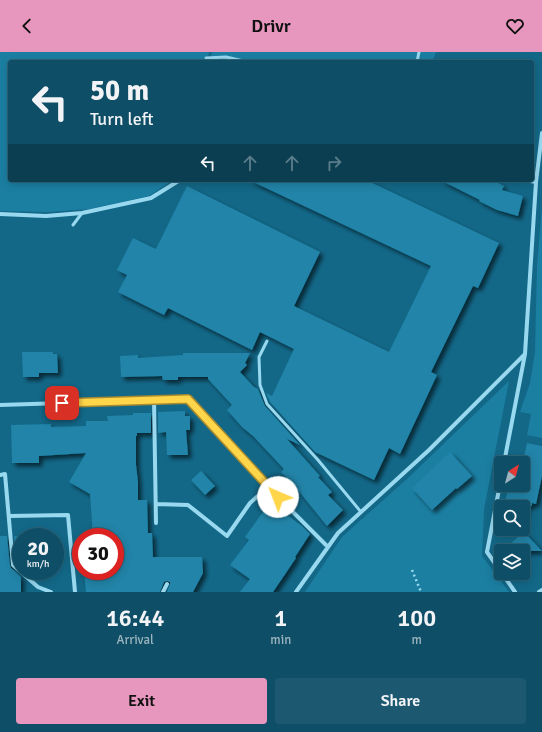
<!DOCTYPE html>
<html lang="en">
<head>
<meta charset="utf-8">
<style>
  body { margin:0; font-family:Signika,sans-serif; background:#1c586f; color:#f1f3f6; height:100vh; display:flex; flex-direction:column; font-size:15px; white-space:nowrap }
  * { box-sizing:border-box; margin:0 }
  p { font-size:13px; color:#9bb4bf }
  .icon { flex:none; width:22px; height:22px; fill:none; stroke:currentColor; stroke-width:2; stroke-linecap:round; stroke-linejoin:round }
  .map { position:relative; height:540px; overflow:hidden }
  .sheet { display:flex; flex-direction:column; background:#0e4e66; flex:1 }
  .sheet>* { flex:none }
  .top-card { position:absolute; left:8px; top:8px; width:526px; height:122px; border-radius:4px; box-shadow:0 2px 10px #0003,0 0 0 1px #2e657a; background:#0e4e66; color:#f1f3f6; overflow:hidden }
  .needle { width:26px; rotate:36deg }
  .controls { position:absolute; left:494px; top:404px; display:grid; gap:8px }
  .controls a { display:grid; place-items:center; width:36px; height:36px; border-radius:4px; background:#0e4e66; box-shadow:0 2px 10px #0003,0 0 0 1px #2e657a; font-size:20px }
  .speed { position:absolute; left:12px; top:476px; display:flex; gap:8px; font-size:20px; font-weight:700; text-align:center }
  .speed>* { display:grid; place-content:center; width:52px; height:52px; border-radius:50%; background:#0e4e66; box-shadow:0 2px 10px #0003,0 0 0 1px #2e657a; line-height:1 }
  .speed small { font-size:10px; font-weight:400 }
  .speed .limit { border:6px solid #d22; background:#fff; color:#111 }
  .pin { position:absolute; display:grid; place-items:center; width:34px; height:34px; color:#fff; margin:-17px; border-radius:8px; box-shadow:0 2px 6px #0006 }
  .me { position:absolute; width:44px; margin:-22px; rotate:316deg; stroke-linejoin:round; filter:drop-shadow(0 0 3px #0008) }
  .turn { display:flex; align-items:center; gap:14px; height:84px; padding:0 16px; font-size:18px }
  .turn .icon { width:52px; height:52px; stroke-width:2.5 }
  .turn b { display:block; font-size:28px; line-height:34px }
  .lanes { display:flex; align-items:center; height:38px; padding:0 16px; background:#0003; justify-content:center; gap:20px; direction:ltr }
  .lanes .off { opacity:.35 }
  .eta { display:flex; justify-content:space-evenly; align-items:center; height:68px; text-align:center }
  .eta b { font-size:24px; font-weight:600; line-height:28px }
  .action { display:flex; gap:8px; margin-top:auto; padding:8px 16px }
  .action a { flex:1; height:46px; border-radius:4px; background:#e797bd; color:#111; font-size:16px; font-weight:600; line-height:46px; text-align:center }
  .action a+a { background:#1c586f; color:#f1f3f6 }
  header { display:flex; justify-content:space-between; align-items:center; height:52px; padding:0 16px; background:#e797bd; color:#111; font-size:18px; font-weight:600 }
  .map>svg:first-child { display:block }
  .green { fill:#1b7fa2 }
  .building { fill:#2084a8; filter:url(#shadow) }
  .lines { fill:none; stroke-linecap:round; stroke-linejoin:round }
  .path { stroke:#98d9f0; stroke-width:2.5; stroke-dasharray:2 3; stroke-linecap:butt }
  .service { stroke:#98d9f0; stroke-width:3 }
  .minor { stroke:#98d9f0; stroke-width:4 }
  .route-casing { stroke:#a68a30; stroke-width:10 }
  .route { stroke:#ffd54a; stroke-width:7 }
</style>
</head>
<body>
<header><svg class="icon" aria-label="back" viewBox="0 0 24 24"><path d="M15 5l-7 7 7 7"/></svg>Drivr<svg class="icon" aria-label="heart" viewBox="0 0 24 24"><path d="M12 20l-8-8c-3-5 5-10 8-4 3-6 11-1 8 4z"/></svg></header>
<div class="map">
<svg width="542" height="540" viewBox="0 0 542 540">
  <defs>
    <filter id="shadow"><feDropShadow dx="3.5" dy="3.5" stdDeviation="2" flood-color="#0009"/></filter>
  </defs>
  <rect width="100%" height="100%" fill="#136888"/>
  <path class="green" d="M 0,0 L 209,0 L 207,10 L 10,10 L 10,128 L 173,128 L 149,144 L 89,157 L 47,160 L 0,159 Z
    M 212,0 L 436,0 L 432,10 L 209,10 Z
    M 542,155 L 542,386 L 527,383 L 531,362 L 520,360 L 530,331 L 535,300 L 537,215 Z
    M 509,329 L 484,457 L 482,504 L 509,540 L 305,540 L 342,485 L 408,426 Z"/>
  <path class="building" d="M 249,128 L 366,128 L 499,191 L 478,236 L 473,234 L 431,320 L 437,323 L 400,402 L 389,396 L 374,428 L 315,400 L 270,350 L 266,341 L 272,344 L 294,297 L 260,280 L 252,298 L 168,256 L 164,263 L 118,240 L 127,223 L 117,218 L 133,186 L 156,197 L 187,134 L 320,200 L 294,254 L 389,300 L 431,214 Z
    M 440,128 L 492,128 L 504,134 L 502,138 L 523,144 L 518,164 L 497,158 L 479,149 L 480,148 Z
    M 22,300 L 53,300 L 53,302 L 57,302 L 58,321 L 39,321 L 39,325 L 23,325 Z
    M 183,301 L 250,301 L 245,311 L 247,313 L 240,320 L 254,335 L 258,337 L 265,354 L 300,393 L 287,387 L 320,424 L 318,425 L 332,440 L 328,443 L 343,458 L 327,474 L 293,432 L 281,420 L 284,417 L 253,384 L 242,375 L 227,358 L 232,353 L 208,327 L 208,325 L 178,325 L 178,328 L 163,328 L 162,324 L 121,325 L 120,304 L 138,303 L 138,306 L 183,303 Z
    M 185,359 L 185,364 L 190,364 L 190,378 L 186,378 L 188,403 L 167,403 L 166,380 L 158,381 L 158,360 Z
    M 133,361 L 151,361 L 151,381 L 137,381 L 137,384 L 136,384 L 136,413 L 138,430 L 138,448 L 147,448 L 148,481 L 152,481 L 153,505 L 202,505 L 203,521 L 193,540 L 167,540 L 170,532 L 170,530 L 167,529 L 164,530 L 160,540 L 86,540 L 84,519 L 115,519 L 115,517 L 117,517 L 117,513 L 119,513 L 119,486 L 115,486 L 115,485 L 93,485 L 90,442 L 69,430 L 86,401 L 39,404 L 39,411 L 12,411 L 11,373 L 51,372 L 51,375 L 86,374 L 86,369 L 108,369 L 107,364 L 133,363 Z
    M 527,391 L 542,394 L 542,424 L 536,452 L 532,451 L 532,454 L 527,453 L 523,470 L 523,455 L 504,455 L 508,437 L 509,438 L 510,433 L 523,433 L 523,410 Z
    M 450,400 L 472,424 L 457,437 L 456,436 L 432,458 L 412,436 Z
    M 201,419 L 215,434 L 205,443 L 191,428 Z
    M 270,450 L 302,474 L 310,482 L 295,505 L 296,506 L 273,540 L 240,540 L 250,527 L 230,513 L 249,488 L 245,485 Z
    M 524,480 L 542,499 L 502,499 Z
    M 0,484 L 7,484 L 10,513 L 11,516 L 21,525 L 21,540 L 0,540 Z
    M 14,484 L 21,485 L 21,515 L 16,511 Z"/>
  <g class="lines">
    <path class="path" d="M 412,518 L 421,540"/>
    <path class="service" d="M 206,6 L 226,5 L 248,10
      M 417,10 L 419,0
      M 73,173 L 82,161
      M 267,289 L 259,305 L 260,333 L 267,352 L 318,408 L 361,460"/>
    <path class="minor" d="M 525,128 L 536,130
      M 0,162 L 46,164 L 82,161 L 151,146 L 180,128
      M 154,348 L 156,471
      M 0,353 L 188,347 L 268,435 L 328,495
      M 504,411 L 525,302
      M 0,423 L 5,422 L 13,513 L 38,535 L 51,540
      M 501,427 L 487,500 L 501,520
      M 156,452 L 188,453 L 227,484 L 250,451 L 268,435
      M 9,464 L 68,463 L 75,540
      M 502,521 L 515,540
      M 163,540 L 167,532
      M 296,540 L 338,481 L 429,398 L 525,302 L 536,130 L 542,81
      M 539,540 L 542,538"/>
  </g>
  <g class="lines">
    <defs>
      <path id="route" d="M 62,351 L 188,347 L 278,445"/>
    </defs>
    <use href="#route" class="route-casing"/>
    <use href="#route" class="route"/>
  </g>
</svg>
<div class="controls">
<a><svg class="needle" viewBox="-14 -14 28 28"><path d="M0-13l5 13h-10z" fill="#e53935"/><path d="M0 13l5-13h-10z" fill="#9bb4bf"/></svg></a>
<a><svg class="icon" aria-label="search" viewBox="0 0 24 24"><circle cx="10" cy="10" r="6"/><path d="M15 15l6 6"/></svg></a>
<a><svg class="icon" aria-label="layers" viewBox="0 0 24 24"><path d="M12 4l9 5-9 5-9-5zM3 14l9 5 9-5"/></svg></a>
</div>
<div class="speed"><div>20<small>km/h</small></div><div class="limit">30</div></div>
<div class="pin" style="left:62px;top:351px;background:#d93025"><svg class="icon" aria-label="arrive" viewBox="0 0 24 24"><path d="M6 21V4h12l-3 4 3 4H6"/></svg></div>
<svg class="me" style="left:278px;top:445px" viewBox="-20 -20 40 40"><circle r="19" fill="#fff"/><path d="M0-13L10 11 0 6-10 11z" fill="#ffd54a"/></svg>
<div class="top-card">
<div class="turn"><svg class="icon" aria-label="left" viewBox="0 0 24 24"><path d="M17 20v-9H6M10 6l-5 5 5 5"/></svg><div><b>50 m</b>Turn left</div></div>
<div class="lanes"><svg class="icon" aria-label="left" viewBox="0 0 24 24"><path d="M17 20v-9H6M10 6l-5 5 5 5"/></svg><svg class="icon off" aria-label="ahead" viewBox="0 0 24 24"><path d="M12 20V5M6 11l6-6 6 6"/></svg><svg class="icon off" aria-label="ahead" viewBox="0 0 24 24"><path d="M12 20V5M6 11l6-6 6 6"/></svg><svg class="icon off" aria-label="right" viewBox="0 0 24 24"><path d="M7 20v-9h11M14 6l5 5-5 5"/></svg></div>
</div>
</div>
<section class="sheet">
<div class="eta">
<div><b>16:44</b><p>Arrival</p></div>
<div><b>1</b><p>min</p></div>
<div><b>100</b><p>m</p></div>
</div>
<div class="action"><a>Exit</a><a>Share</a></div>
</section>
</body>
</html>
